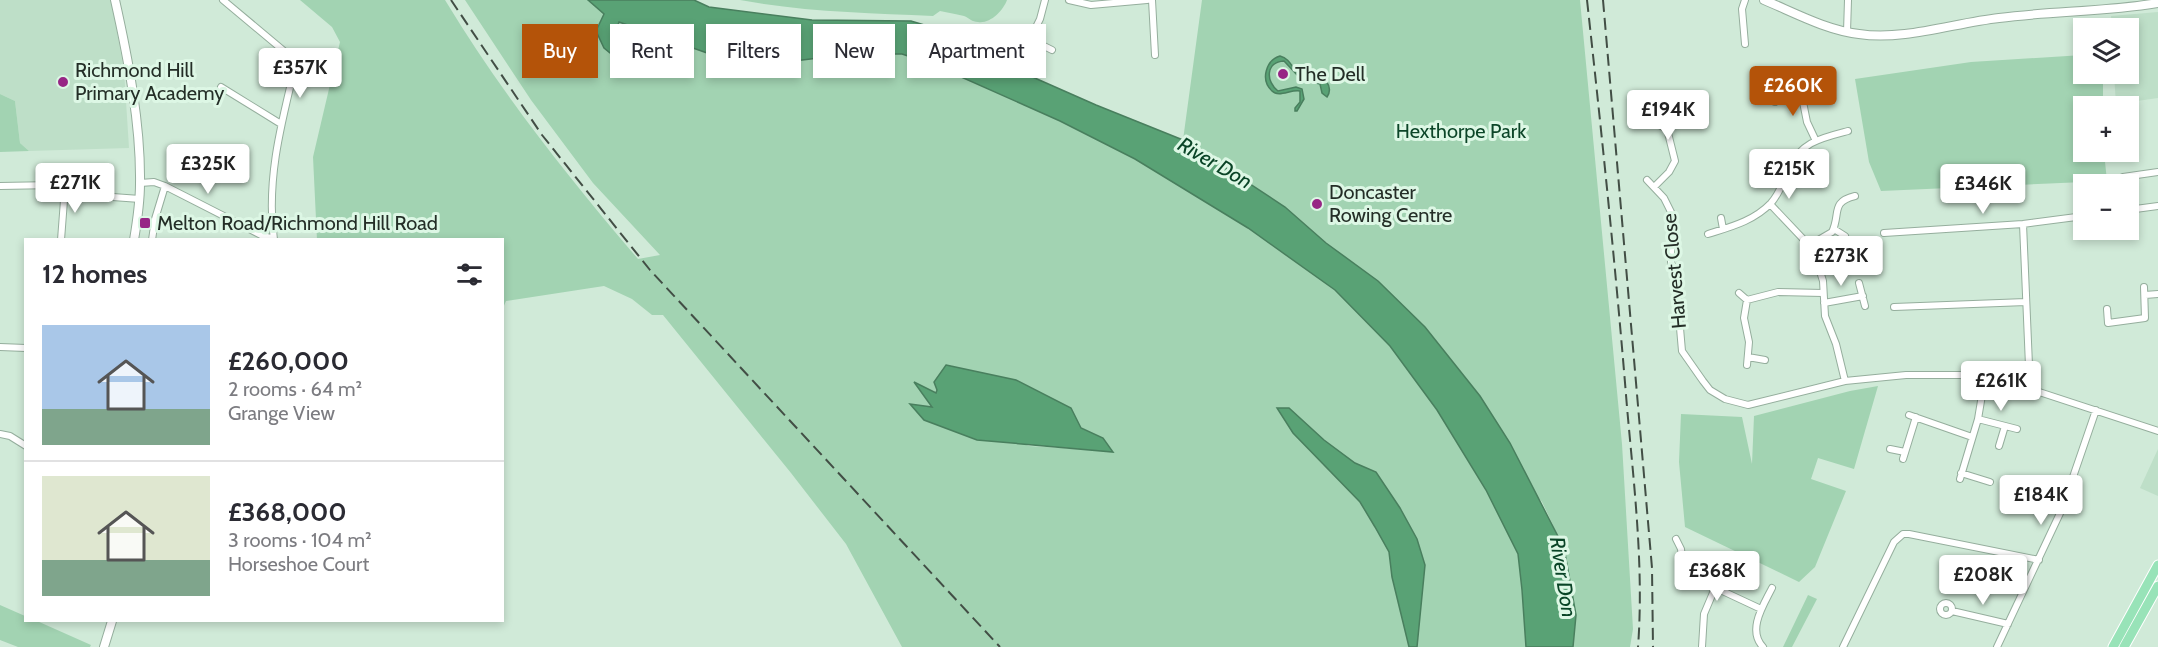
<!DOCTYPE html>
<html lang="en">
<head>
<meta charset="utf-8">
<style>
	body { margin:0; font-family:Cabin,sans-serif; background:#f7f7f7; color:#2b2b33; height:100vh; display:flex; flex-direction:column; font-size:22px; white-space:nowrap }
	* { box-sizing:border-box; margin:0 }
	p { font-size:20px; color:#7c7c81 }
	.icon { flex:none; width:33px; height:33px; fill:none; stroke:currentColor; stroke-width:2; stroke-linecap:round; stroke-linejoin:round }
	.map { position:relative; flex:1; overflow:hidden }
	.details { position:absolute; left:24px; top:238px; width:480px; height:384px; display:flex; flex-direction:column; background:#fff; border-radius:0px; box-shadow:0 3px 9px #0003 }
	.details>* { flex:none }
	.banner { position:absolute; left:522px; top:24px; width:570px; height:54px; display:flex; gap:12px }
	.tools { position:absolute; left:2073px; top:18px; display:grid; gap:12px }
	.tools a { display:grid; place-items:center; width:66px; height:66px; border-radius:0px; background:#fff; box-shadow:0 3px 9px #0003; font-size:30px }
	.price { position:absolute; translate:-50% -51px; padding:0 14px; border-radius:6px; background:#fff; color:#222; font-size:20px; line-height:39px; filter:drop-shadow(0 2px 3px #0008) }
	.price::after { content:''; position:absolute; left:50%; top:36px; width:18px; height:14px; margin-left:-9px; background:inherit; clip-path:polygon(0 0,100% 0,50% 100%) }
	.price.active { background:#b45309; color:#fff }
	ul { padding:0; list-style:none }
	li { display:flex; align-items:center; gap:18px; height:150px; padding:0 18px }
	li+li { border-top:2px solid #e1e1e2 }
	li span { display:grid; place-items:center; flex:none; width:168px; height:120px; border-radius:0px; color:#555 }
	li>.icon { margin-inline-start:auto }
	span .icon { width:72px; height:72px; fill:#fffc; stroke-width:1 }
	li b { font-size:26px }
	h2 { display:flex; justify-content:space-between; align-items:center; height:72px; padding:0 18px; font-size:26px }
	.tag { padding:0 21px; border-radius:0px; background:#fff; box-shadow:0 3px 9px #0003; font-size:21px; line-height:54px }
	.tag.active { background:#b45309; color:#fff }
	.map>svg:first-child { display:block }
	.built { fill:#bedfc8 }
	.green { fill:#a2d3b2; fill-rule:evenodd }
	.water { fill:#59a275; stroke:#497f5e; stroke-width:1.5 }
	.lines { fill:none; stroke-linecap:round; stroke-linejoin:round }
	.minor-casing { stroke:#95ae9d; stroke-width:8 }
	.tertiary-casing { stroke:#95ae9d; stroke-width:10 }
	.primary-casing { stroke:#fff; stroke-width:11 }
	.minor { stroke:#fff; stroke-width:6 }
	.tertiary { stroke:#fff; stroke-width:8 }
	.primary { stroke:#98e3b8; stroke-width:9 }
	.rail { stroke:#424e45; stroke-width:2; stroke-dasharray:12 6; stroke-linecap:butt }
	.poi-dot { fill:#972685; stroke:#ddf7e5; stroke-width:2 }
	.labels { text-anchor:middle; stroke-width:6; stroke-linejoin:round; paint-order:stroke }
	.poi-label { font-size:20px; fill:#242e27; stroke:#ddf7e5; text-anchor:start }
	.park-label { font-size:20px; fill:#0c4628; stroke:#ddf7e5 }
	.street-label { font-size:20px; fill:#242e27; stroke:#ddf7e5 }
	.water-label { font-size:21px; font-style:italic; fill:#094426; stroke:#ddf7e5 }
</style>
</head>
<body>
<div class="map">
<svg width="2158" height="647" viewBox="0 0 2158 647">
	<rect width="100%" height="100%" fill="#d0ead8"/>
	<!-- built -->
	<path class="built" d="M0,0H111L124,70L129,148L29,151L20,143L15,101L0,94Z
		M2158,12V98L2116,104L2114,74H2128V28H2112L2111,16Z
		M2158,449V496L2140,488Z"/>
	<!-- green -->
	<path class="green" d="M300,0H445C502,94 567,176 638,259L660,255L593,183L531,100L465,0H588L605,14L613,39L618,21L727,60L769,64L852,54H902L932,64L1060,121L1135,159L1248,228L1335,290L1390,346L1437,410L1486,490L1518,554L1522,590L1526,647H902L846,544L791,473L663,315H652L632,299L604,286L506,301L503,308L502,240H317L313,157L340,42L332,27ZM946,365L1016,380L1071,408L1081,428L1103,438L1113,451L1029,446L910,404L933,408L916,383L936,394Z
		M740,0H1007C1003,11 990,24 978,22C972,22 969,18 964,16C957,14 948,13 940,11L933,16C869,13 804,12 740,0Z
		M1202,0H1580L1622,444L1633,629L1630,647H1573L1576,615L1564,548L1542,502L1326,243L1285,207L1183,140Z
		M2083,55L2084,74H2103V106H2084V152H2104L2107,181L1881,191L1869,162L1855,79L1971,62Z
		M0,94L15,101L20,143L29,151L0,152Z
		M1878,386L1854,469L1818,458L1811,479L1846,491L1815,567L1799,582L1685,527L1679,462L1681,414L1742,417L1752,464L1754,416L1850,391Z
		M1808,595L1817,599L1792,647H1783Z
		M0,605L25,616L26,621H37L91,645L90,647H18L0,640Z"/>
	<!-- water -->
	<path class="water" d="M588,0H694L709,7L812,20L911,21L951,33L1028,75L1096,105L1183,140L1285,207L1326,243L1378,281L1425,327L1480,396L1510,443L1564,548L1576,615L1573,647H1526L1522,590L1518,554L1486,490L1437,410L1390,346L1335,290L1248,228L1135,159L1060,121L932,64L902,54H852L769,64L727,60L619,22L613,39L649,65V74H636L604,48L596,31L604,14Z
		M1280,56C1292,59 1292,71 1302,76C1308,80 1318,78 1326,81C1330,86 1331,91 1327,97L1322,93L1320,84L1301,79L1284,61C1265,62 1266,82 1278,91L1296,87L1302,89L1304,99L1297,111H1295V108L1300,102V91C1291,89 1279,98 1272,91C1260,80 1266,60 1280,56Z
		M946,365L1016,380L1071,408L1081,428L1103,438L1113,452L977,440L924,420L910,404L932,407L914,382L936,393L937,390L934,382Z
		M1277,408H1289L1324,440L1355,463L1376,472L1400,508L1417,539L1425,565L1417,647H1409L1392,577L1389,552L1375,527L1360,502L1293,433Z"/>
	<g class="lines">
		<!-- minor casing -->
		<g class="minor-casing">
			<path id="minor" d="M223,0L290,56L295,67C281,124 266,181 274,240
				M1069,0L1091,5L1147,0
				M1152,0L1155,55
				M1847,32L1848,0
				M1020,34L1052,50
				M1030,39L1040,19L1045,0
				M1745,44L1742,9L1745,0
				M1772,82L1778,90L1775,102
				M221,87L281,124
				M1799,89L1808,73
				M1778,90L1796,87L1801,92L1807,122L1815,139
				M1657,124L1667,129L1677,122
				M2123,177L2158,172
				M1647,180L1664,198L1671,212V262L1676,282L1682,351L1703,381L1710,390L1725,399L1748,405L1845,381L1906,375H1960L1985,377L2030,389L2158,431
				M140,183L154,182L165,186L263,236L274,239
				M0,186L54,185L99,196L140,199
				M1654,187L1669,172L1675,161L1667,129
				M1770,204L1806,242L1818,265L1823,281L1825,316L1836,344L1845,381
				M2128,210L2158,206
				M1721,218L1723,229
				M2023,224L2030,389
				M1834,229L1845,236
				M1884,233L2023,224L2084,216
				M1708,234C1730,227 1754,221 1771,203C1780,193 1783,182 1788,170C1800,142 1821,138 1848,131
				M61,240L65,187
				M152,240L155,219L165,186
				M1808,246L1832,232C1841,214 1830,202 1855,196
				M1859,283L1865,306
				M1739,293L1747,300
				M2145,295L2158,294
				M1824,303L1863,296
				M1894,307L2026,302
				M2107,309L2108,323L2145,318L2144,287
				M0,347L26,348
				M1748,357L1765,360
				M1747,365L1749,342L1744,318L1747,300L1778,292L1823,293
				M1909,415L1972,437
				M1978,419L2017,429
				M0,434L10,436L26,446
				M1999,446L2005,426
				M1890,449L1905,452
				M1903,459L1916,417
				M1961,473L1990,482
				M1960,479L1978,419L1985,377
				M1676,539L1681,549L1685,585
				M1684,573L1761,609
				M1940 609a6 6 0 1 1 12 0a6 6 0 1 1-12 0Z
				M1952,611L2008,624
				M1702,647L1704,614L1715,588
				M1763,647C1747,630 1763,606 1772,588
				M1843,647L1894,542L1903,534H1909L2039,560
				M1997,647L2062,509L2096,410"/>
		</g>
		<!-- tertiary casing -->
		<g class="tertiary-casing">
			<path id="tertiary" d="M115,0C128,58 141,125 140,184C140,203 137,222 134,240
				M1764,0C1795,13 1826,30 1859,34C1903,41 1954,23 1999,18C2052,11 2105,12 2158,3
				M104,647L112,621"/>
		</g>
		<!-- primary casing -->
		<g class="primary-casing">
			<path id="primary" d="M2113,647L2158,565
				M2124,647L2158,586"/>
		</g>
		<!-- minor -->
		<use href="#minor" class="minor"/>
		<!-- tertiary -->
		<use href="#tertiary" class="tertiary"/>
		<!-- primary -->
		<use href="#primary" class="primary"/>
		<!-- rail -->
		<path class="rail" d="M451,0L542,135L650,270L1000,647
			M1587,0C1602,136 1616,271 1627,407C1634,486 1644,567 1638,647
			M1603,0L1652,568L1653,647"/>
	</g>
	<!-- markers -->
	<g class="poi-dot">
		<circle cx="1283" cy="74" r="6"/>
		<circle cx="63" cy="82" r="6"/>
		<circle cx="1317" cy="204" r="6"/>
		<rect x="139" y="217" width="12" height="12" rx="3"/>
	</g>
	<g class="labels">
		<!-- poi labels -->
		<g class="poi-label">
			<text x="75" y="77">Richmond Hill<tspan x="75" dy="23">Primary Academy</tspan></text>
			<text x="1295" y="81">The Dell</text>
			<text x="1329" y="199">Doncaster<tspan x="1329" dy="23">Rowing Centre</tspan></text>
			<text x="157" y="230">Melton Road/Richmond Hill Road</text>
		</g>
		<!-- park labels -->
		<g class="park-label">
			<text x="1461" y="138">Hexthorpe Park</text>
		</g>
		<!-- street labels -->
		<g class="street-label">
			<text transform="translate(1674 271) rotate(-95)" y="7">Harvest Close</text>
		</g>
		<!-- water labels -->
		<g class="water-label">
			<text transform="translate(1215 163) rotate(30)" y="7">River Don</text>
			<text transform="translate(1563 577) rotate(81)" y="7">River Don</text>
		</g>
	</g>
</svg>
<div class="tools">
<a><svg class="icon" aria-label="layers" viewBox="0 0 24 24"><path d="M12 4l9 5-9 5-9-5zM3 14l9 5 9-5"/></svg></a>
<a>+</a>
<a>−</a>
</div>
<b class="price" style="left:300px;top:99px">£357K</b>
<b class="price active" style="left:1793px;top:117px">£260K</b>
<b class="price" style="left:1668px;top:141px">£194K</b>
<b class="price" style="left:208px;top:195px">£325K</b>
<b class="price" style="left:1789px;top:200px">£215K</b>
<b class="price" style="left:75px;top:214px">£271K</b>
<b class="price" style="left:1983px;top:215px">£346K</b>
<b class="price" style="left:1841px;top:287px">£273K</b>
<b class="price" style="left:2001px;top:412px">£261K</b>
<b class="price" style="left:2041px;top:526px">£184K</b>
<b class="price" style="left:1717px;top:602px">£368K</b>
<b class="price" style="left:1983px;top:606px">£208K</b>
<div class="banner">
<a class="tag active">Buy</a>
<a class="tag">Rent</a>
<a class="tag">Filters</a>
<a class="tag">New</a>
<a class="tag">Apartment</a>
</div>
<section class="details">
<h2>12 homes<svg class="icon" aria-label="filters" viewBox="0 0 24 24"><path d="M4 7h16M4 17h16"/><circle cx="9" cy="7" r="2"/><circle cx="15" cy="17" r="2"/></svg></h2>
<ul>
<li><span style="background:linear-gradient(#a9c7e8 70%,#7fa58c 0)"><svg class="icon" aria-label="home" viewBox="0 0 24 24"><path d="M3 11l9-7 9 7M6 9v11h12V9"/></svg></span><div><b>£260,000</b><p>2 rooms · 64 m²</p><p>Grange View</p></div></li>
<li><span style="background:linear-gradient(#dfe7d0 70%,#7fa58c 0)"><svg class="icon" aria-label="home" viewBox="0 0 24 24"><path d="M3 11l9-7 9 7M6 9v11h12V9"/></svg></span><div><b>£368,000</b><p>3 rooms · 104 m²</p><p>Horseshoe Court</p></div></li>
</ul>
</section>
</div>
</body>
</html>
